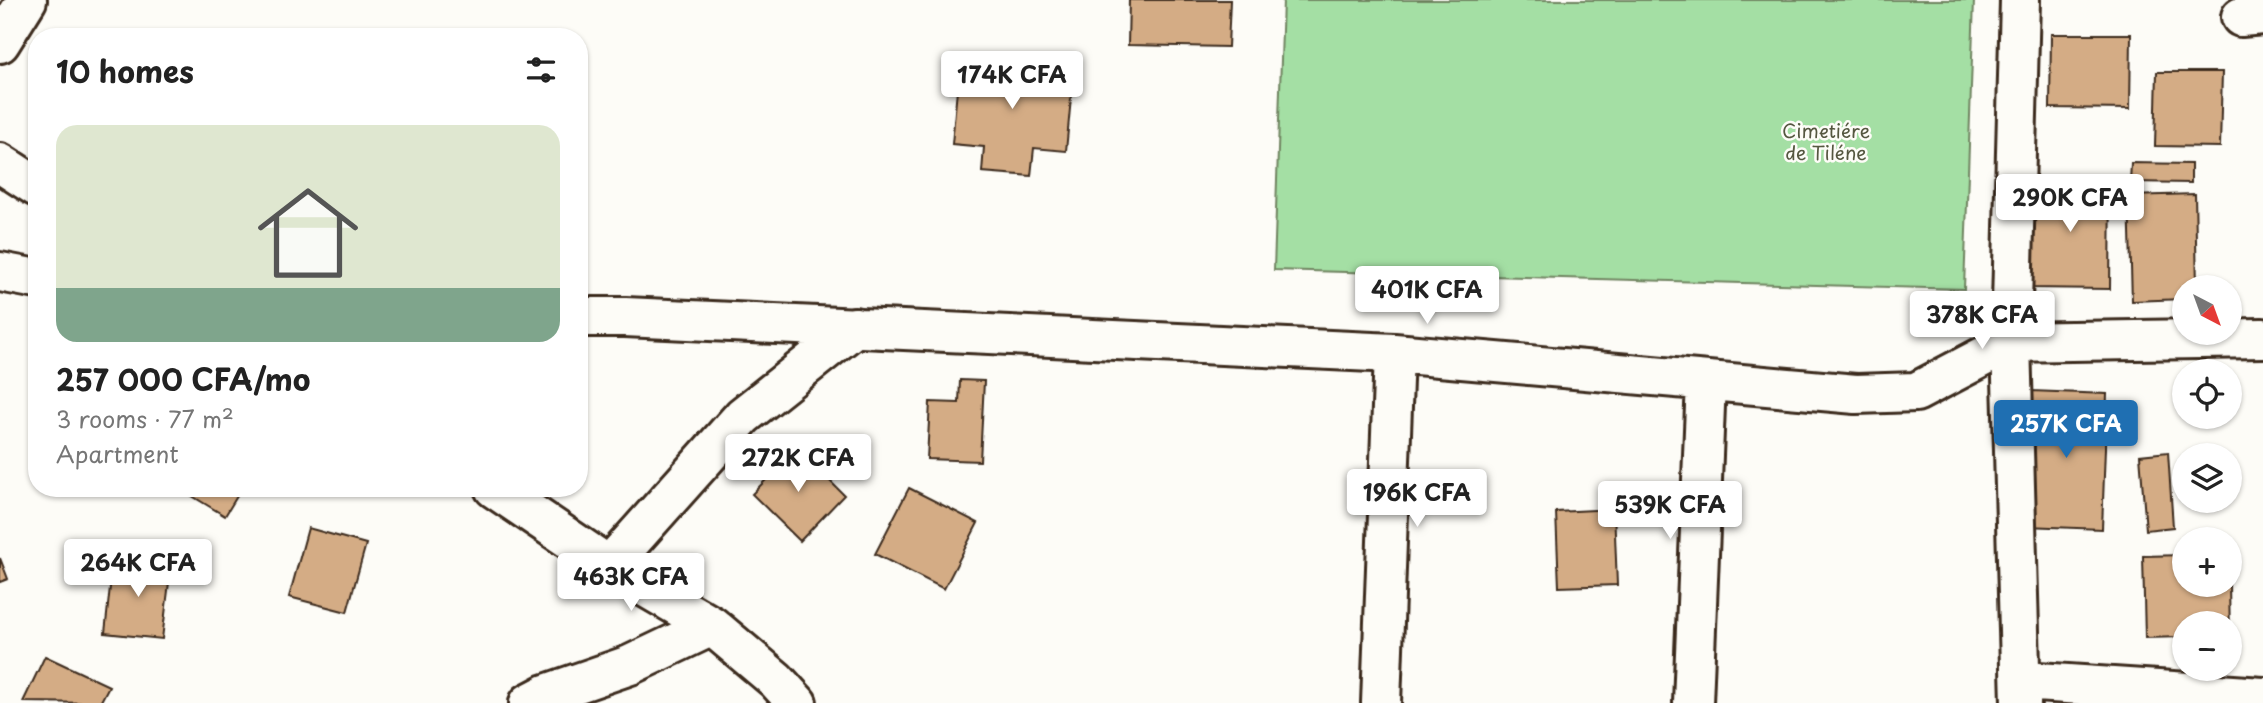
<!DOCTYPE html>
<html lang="en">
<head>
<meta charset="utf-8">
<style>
	body { margin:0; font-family:"Playpen Sans",sans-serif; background:#f6f6f6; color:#222; height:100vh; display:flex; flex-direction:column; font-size:26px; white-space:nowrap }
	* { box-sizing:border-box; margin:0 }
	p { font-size:23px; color:#767676 }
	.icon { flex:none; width:38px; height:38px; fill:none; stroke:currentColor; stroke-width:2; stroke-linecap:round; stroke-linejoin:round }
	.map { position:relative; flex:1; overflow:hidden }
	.panel { position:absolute; left:28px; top:28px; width:560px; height:469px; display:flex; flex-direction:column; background:#fff; border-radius:28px; box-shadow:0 2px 5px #0004 }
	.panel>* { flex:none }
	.needle { width:46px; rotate:139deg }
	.fabs { position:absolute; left:2172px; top:275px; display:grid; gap:14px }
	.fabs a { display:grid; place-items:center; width:70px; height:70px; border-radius:50%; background:#fff; box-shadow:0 2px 5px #0004; font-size:35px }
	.price { position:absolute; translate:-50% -60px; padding:0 16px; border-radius:7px; background:#fff; color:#222; font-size:23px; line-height:46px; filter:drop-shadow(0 2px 4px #0008) }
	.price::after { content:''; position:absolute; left:50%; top:42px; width:21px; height:16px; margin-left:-10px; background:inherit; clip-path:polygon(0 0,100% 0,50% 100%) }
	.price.active { background:#1f6fb2; color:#fff }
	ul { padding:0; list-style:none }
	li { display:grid; align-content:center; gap:14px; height:371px; padding:0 28px }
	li+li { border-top:2px solid #e0e0e0 }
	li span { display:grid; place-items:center; height:217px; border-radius:21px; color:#555 }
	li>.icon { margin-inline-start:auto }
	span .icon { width:126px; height:126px; fill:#fffc; stroke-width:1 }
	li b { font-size:30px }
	h2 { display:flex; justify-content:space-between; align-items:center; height:84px; padding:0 28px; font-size:30px }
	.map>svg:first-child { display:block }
	.green { fill:#a4dfa4; stroke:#708461; stroke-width:2 }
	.building { fill:#d4ac85; stroke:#3b2a1e; stroke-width:2 }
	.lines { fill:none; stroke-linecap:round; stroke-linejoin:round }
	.minor-casing { stroke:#3b2a1e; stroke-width:44 }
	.major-casing { stroke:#3b2a1e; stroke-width:44 }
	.minor { stroke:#fdfcf7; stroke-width:38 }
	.major { stroke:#fdfcf7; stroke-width:38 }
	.labels { text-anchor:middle; stroke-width:5; stroke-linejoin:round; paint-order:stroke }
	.park-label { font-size:19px; fill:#555740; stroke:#fdfcf7 }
</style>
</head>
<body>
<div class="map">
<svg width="2263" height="703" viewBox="0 0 2263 703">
	<rect width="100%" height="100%" fill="#fdfcf7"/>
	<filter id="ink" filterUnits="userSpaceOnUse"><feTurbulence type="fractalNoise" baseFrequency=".0143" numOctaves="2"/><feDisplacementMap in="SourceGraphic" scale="14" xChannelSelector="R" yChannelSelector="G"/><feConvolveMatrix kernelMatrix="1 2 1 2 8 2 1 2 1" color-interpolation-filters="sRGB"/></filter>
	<g filter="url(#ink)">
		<!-- green -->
		<path class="green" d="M1283,0H1974L1964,289L1274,270Z"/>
		<!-- building -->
		<path class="building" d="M1129,0H1230L1228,47L1128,45Z
			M2051,34H2131L2130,109L2050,108Z
			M960,57L1074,66L1066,151L1034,148L1031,176L982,172L984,147L952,144Z
			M2157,72H2222L2220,147L2155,146Z
			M2131,163L2191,164V183L2130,182Z
			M2030,178L2111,179L2110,289L2028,288Z
			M2195,194L2197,287H2184V299L2132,301L2129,196Z
			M960,380L984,381L980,461L927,459L930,402L959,403Z
			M2031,391L2107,394L2102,529L2026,526Z
			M797,448L844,495L800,541L752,494Z
			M2168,452L2173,527L2146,530L2140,455Z
			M179,488H242L225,516Z
			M909,488L978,523L944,589L875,554Z
			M1614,509L1617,585L1559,587L1556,512Z
			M308,528L366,544L347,612L289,597Z
			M2184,555V584H2229L2230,635V623H2184V637L2145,638L2143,556Z
			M0,558L8,579L0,582Z
			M113,559L171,566L162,639L105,633Z
			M45,656L109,686L100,703L23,702Z"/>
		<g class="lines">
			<!-- minor casing -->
			<g class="minor-casing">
				<path id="minor" d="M2020,0L2011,342L2021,703
					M2241,17L2263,15
					M0,163L37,187
					M0,272L37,279
					M579,317H625L1394,353L1856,394L1916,392L2011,342L2263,338
					M494,488L609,566L712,626L776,680L797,703
					M609,566L743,416L855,327
					M2022,681L2263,697
					M529,703L546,694L630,665L712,626
					M1381,703L1394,353
					M1693,703L1706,381"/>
			</g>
			<!-- major casing -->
			<g class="major-casing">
				<path id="major" d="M0,43L27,0"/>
			</g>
			<!-- minor -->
			<use href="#minor" class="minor"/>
			<!-- major -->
			<use href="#major" class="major"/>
		</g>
	</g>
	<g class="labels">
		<!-- park labels -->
		<g class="park-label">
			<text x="1826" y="138">Cimetiére<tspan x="1826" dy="22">de Tiléne</tspan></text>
		</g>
	</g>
</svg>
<div class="fabs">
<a><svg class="needle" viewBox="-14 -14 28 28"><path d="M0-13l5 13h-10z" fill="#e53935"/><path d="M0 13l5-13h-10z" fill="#767676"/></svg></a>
<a><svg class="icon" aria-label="locate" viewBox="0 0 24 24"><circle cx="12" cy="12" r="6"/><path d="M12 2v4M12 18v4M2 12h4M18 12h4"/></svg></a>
<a><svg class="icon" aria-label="layers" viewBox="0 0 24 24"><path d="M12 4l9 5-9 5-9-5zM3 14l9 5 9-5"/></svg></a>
<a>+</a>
<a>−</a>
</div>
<b class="price" style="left:1012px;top:111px">174K CFA</b>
<b class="price" style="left:2070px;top:234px">290K CFA</b>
<b class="price" style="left:1427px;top:326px">401K CFA</b>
<b class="price" style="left:1982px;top:351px">378K CFA</b>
<b class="price active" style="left:2066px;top:460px">257K CFA</b>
<b class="price" style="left:798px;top:494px">272K CFA</b>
<b class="price" style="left:1417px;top:529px">196K CFA</b>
<b class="price" style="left:1670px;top:541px">539K CFA</b>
<b class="price" style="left:138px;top:599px">264K CFA</b>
<b class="price" style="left:631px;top:613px">463K CFA</b>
<section class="panel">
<h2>10 homes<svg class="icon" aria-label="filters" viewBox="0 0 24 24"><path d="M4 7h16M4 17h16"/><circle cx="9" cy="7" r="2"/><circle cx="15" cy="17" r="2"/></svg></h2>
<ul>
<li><span style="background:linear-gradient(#dfe7d0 75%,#7fa58c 0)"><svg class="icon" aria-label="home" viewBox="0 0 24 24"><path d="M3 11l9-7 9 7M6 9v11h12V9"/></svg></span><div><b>257 000 CFA/mo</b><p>3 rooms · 77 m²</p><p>Apartment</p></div></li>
</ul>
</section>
</div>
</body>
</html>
